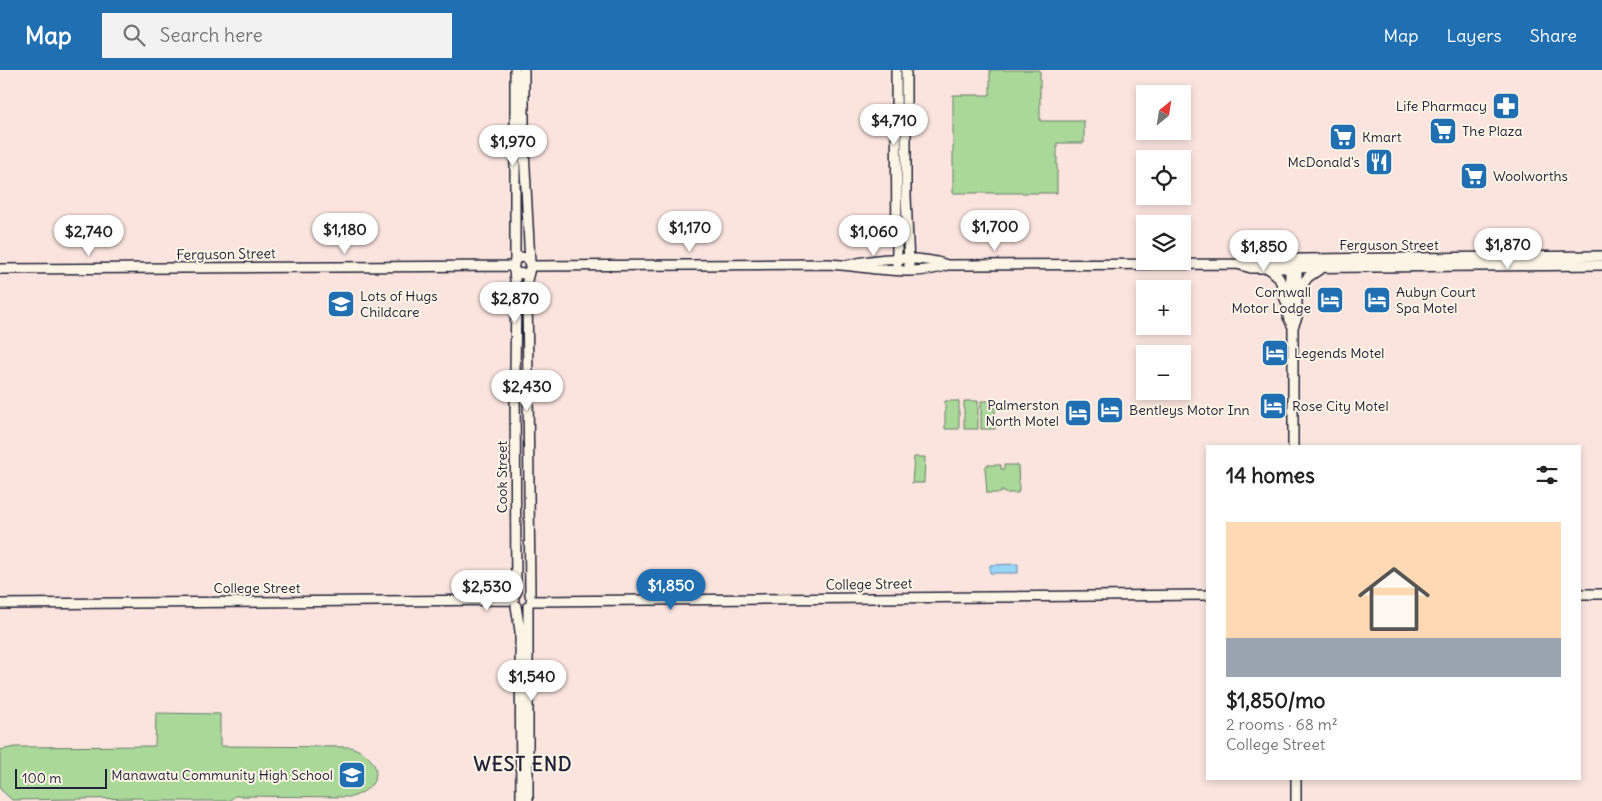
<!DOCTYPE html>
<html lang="en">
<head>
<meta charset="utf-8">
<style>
	body { margin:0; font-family:Delius,sans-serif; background:#f2f2f2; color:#222; height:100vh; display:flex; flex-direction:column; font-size:19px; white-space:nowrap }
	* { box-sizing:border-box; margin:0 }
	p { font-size:16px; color:#767676 }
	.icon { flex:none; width:28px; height:28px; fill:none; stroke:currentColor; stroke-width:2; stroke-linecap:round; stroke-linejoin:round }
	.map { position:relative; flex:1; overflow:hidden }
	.sheet { position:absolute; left:1206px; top:375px; width:375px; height:335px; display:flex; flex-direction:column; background:#fff; border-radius:0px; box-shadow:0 2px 8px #0003 }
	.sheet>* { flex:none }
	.needle { width:32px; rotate:30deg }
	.tools { position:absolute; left:1136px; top:15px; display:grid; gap:10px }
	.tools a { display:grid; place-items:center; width:55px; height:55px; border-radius:0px; background:#fff; box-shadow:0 2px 8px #0003; font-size:25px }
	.scale { position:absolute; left:15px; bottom:12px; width:92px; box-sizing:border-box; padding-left:5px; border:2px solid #22223b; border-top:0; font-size:14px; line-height:18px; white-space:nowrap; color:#22223b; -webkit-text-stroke:4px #fcf5e5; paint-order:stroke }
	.price { position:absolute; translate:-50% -42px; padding:0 11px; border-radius:18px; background:#fff; color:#222; font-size:16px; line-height:32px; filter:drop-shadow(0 1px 2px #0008) }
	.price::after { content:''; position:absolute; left:50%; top:30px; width:15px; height:11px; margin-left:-8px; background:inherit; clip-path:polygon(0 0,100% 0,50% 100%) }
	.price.active { background:#1f6fb2; color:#fff }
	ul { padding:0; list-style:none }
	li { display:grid; align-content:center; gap:10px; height:265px; padding:0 20px }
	li span { display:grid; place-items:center; height:155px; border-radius:0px; color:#555 }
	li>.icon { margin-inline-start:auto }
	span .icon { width:90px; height:90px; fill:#fffc; stroke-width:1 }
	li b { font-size:21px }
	h2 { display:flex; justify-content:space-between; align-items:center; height:60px; padding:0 20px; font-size:21px }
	header { display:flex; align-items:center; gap:30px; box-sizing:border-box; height:70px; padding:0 25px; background:#1f6fb2; color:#fff }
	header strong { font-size:24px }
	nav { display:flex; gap:28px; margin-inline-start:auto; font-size:18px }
	.search { width:350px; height:45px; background:#f2f2f2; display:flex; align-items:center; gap:12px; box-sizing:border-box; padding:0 18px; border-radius:0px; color:#767676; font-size:19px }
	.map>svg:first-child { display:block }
	.green { fill:#a9d898; stroke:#667d6a }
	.water { fill:#98d5f9; stroke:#698dad }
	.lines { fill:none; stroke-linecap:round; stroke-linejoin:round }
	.secondary-casing { stroke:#22223b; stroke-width:12 }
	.secondary { stroke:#fcf5e5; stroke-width:9 }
	.labels { text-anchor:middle; stroke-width:4; stroke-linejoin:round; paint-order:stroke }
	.poi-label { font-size:14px; fill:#22223b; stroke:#fcf5e5; text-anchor:start }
	.street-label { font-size:14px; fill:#22223b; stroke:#fcf5e5 }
	.district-label { font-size:19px; font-weight:bold; letter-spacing:1px; fill:#22223b; stroke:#fcf5e5 }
</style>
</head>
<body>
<header>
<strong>Map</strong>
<div class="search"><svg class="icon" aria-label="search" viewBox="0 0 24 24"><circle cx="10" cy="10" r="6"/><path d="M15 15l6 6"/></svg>Search here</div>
<nav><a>Map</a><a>Layers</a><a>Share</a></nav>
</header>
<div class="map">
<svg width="1602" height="731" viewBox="0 0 1602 731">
	<rect width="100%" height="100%" fill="#fbe4de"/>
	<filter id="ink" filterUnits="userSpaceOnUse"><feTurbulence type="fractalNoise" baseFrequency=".02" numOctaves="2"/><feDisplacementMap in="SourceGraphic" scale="10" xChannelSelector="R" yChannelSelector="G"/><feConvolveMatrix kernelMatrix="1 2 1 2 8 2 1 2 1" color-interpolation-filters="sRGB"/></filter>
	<g filter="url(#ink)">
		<!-- green -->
		<path class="green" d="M990,0H1040V51H1084V73H1057V123H953V25H990Z
			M945,331H959V359H945Z
			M964,331H978V359H964Z
			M981,331H995V359H981Z
			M914,387H925L924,413H912Z
			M987,395H1001V399H1004V395H1018L1019,420L1018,423H1004L1003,421H1001V423H987L985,398Z
			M156,643L220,644V676L351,677C382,688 386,715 352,727L235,726L229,731H146L142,728L12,730L0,719V680L15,677L155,676Z"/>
		<!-- water -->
		<path class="water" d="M1018,494V503H990V495Z"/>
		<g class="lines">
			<!-- secondary casing -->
			<g class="secondary-casing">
				<path id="secondary" d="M515,0V190L513,199L518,204L527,203
					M524,0V80L530,192
					M896,0L897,195
					M906,0V126L909,195
					M515,190L520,187L526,188C534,196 528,202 527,211L530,525
					M1288,193L1290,204L1288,247L1293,257V376
					M1237,194L1250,190L1304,189L1602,186
					M848,195C876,188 919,185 947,195L1237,194L1251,198L1602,195
					M530,196L829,194C864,196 915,208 947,195
					M1268,198C1287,211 1279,217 1287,234
					M0,199L513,196
					M514,201L516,219L515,305L516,523
					M1297,222L1308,207L1323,197
					M1293,257L1297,247V193
					M1580,524H1602
					M531,531L1208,525
					M0,534L514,530
					M516,536L520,561L521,731
					M528,536V731
					M1296,709V731"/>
			</g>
			<!-- secondary -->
			<use href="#secondary" class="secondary"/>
		</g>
	</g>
	<!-- icons -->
	<defs>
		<g id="pharmacy-square" transform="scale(1.4375)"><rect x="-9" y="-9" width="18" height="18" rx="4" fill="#1f6fb2" stroke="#fcf5e5"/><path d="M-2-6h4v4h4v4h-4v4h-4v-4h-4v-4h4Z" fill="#fff"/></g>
		<g id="supermarket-square" transform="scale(1.4375)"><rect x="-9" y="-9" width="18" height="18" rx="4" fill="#1f6fb2" stroke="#fcf5e5"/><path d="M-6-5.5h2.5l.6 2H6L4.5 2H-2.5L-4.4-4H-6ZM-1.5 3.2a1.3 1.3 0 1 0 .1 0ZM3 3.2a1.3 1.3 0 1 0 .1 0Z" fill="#fff"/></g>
		<g id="restaurant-square" transform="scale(1.4375)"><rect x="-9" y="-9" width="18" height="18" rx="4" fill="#1f6fb2" stroke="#fcf5e5"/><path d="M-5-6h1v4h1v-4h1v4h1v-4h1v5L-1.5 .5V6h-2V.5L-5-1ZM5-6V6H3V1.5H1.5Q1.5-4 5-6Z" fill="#fff"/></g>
		<g id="hotel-square" transform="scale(1.4375)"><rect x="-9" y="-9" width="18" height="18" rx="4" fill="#1f6fb2" stroke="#fcf5e5"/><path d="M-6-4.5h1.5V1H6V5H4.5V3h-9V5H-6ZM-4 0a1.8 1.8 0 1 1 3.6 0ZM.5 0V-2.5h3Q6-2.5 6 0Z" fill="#fff"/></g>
		<g id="school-square" transform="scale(1.4375)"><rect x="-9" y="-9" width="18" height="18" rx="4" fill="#1f6fb2" stroke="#fcf5e5"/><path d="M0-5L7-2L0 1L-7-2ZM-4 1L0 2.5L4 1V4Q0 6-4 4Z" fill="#fff"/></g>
	</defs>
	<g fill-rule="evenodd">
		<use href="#pharmacy-square" x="1506" y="36"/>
		<use href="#supermarket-square" x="1443" y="61"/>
		<use href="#supermarket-square" x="1343" y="67"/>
		<use href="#restaurant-square" x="1379" y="92"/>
		<use href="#supermarket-square" x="1474" y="106"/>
		<use href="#hotel-square" x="1330" y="230"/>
		<use href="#hotel-square" x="1377" y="230"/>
		<use href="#school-square" x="341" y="234"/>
		<use href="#hotel-square" x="1275" y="283"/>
		<use href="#hotel-square" x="1273" y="336"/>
		<use href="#hotel-square" x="1110" y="340"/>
		<use href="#hotel-square" x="1078" y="343"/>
		<use href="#school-square" x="352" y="705"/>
	</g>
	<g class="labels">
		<!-- poi labels -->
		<g class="poi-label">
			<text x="1487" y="41" text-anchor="end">Life Pharmacy</text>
			<text x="1462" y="66">The Plaza</text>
			<text x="1362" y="72">Kmart</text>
			<text x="1360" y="97" text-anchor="end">McDonald's</text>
			<text x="1493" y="111">Woolworths</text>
			<text x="1311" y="227" text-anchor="end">Cornwall<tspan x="1311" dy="16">Motor Lodge</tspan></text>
			<text x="1396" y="227">Aubyn Court<tspan x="1396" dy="16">Spa Motel</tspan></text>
			<text x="360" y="231">Lots of Hugs<tspan x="360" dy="16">Childcare</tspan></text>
			<text x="1294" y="288">Legends Motel</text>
			<text x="1059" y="340" text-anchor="end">Palmerston<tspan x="1059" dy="16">North Motel</tspan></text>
			<text x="1292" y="341">Rose City Motel</text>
			<text x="1129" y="345">Bentleys Motor Inn</text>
			<text x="333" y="710" text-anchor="end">Manawatu Community High School</text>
		</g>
		<!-- street labels -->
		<g class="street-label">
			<text x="1389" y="180">Ferguson Street</text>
			<text transform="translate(226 184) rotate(-1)" y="5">Ferguson Street</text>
			<text transform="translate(502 407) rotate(-90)" y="5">Cook Street</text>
			<text transform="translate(869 514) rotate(-1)" y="5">College Street</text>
			<text x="257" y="523">College Street</text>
		</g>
		<!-- district labels -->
		<g class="district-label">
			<text x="523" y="701">WEST END</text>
		</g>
	</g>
</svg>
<div class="tools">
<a><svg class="needle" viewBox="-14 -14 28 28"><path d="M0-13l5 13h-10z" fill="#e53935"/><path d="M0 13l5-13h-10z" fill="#767676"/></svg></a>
<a><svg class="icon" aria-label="locate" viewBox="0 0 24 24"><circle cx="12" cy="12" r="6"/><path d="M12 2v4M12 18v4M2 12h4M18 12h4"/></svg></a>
<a><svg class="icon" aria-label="layers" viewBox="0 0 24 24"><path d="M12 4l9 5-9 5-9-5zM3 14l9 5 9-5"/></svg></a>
<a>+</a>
<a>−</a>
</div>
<div class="scale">100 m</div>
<b class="price" style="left:894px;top:76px">$4,710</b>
<b class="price" style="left:513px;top:97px">$1,970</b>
<b class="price" style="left:995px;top:182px">$1,700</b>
<b class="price" style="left:690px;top:183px">$1,170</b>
<b class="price" style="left:345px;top:185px">$1,180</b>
<b class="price" style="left:89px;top:187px">$2,740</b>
<b class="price" style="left:874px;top:187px">$1,060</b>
<b class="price" style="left:1508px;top:200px">$1,870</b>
<b class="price" style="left:1264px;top:202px">$1,850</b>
<b class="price" style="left:515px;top:254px">$2,870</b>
<b class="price" style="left:527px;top:342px">$2,430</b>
<b class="price active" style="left:671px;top:541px">$1,850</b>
<b class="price" style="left:487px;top:542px">$2,530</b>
<b class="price" style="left:532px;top:632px">$1,540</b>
<section class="sheet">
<h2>14 homes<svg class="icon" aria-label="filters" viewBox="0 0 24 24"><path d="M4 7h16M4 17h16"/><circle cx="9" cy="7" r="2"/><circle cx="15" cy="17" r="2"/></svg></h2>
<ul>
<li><span style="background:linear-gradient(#ffd9b3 75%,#9aa5b1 0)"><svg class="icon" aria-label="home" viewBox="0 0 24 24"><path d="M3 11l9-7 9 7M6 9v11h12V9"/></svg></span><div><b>$1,850/mo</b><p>2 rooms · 68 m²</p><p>College Street</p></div></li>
</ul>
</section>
</div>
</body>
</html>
